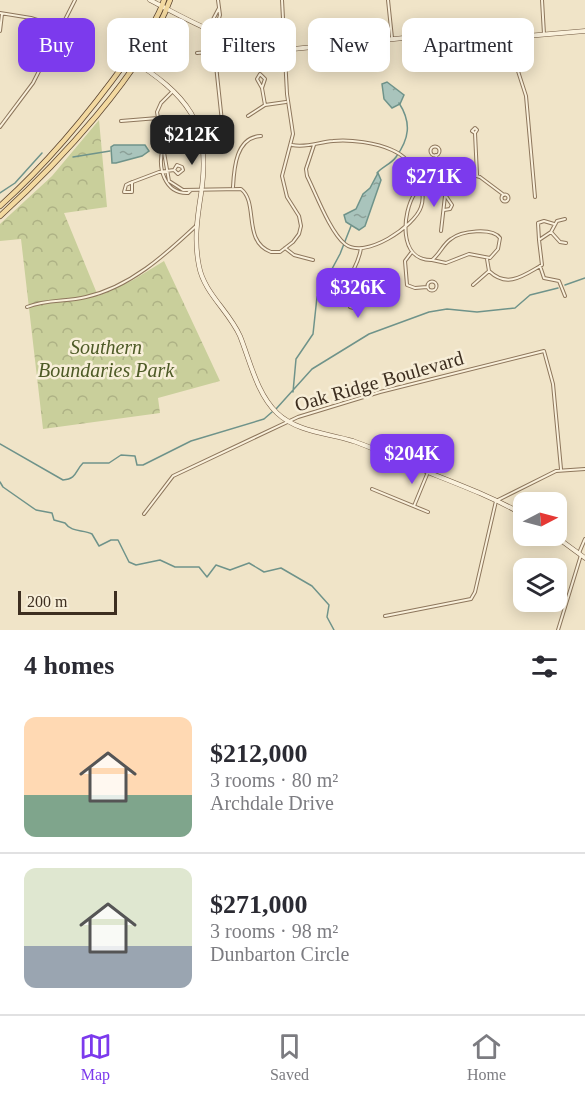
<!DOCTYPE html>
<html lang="en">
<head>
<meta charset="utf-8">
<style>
	body { margin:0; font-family:"Times New Roman",serif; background:#f2f2f3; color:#2b2b33; height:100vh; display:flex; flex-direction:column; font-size:22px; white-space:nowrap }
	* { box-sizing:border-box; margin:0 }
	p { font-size:20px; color:#7c7c81 }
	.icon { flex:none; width:33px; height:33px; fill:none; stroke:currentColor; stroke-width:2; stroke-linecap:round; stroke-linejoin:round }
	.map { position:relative; height:630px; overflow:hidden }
	.sheet { display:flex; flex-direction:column; background:#fff; flex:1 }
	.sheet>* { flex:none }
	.hud { position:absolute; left:18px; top:18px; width:549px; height:54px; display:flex; gap:12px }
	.needle { width:39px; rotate:84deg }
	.fabs { position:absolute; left:513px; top:492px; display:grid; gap:12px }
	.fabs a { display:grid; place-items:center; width:54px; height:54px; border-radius:12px; background:#fff; box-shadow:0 3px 15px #0003; font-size:30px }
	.scale { position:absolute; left:18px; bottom:15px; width:99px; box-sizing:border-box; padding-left:6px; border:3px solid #3d2e20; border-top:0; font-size:16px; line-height:21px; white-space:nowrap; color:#3d2e20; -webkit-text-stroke:4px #f7eed8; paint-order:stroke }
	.price { position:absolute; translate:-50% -51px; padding:0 14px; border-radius:12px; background:#7c3aed; color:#fff; font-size:20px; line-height:39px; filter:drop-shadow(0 2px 3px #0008) }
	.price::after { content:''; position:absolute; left:50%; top:36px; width:18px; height:14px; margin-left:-9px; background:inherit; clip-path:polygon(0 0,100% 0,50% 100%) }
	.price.on { background:#222; color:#fff }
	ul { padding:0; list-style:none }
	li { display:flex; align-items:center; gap:18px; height:150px; padding:0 24px }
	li+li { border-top:2px solid #e1e1e2 }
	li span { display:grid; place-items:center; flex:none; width:168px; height:120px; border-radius:12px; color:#555 }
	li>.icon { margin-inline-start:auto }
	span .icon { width:72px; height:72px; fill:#fffc; stroke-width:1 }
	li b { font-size:26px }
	h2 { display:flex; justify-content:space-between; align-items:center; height:72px; padding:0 24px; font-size:26px }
	.tag { padding:0 21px; border-radius:12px; background:#fff; box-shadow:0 3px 15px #0003; font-size:21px; line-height:54px }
	.tag.on { background:#7c3aed; color:#fff }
	.dock { display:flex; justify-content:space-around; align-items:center; height:84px; border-top:2px solid #e1e1e2; background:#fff; font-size:16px; color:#7c7c81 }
	.dock a { display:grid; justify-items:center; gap:3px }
	.dock .on { color:#7c3aed }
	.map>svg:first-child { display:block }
	.forest { fill:url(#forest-crowns) }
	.water { fill:url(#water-ripples); stroke:#6f938a; stroke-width:1.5 }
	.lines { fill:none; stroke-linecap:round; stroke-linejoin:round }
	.stream { stroke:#6f938a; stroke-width:1.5 }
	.street-casing { stroke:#8d765c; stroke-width:4 }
	.secondary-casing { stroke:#6f573f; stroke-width:5 }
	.primary-casing { stroke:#5b4430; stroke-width:6 }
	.street { stroke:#faf1dc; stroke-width:2 }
	.secondary { stroke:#faf1dc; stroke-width:4 }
	.primary { stroke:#f3d9a0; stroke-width:4.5 }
	.labels { text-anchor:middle; stroke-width:5; stroke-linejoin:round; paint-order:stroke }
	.park-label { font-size:20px; font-style:italic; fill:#4d5a26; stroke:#f7eed8 }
	.street-label { font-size:20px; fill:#3d2e20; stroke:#f7eed8 }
</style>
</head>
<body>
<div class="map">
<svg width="585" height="630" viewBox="0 0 585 630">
	<defs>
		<pattern id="forest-crowns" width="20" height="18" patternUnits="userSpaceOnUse" patternTransform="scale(1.5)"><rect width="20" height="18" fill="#c9cf9b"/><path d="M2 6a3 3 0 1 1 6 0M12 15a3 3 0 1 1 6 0" fill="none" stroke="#aeb285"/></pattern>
		<pattern id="water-ripples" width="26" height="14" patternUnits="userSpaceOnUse" patternTransform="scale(1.5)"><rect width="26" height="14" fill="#a9c4bc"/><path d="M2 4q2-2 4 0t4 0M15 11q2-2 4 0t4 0" fill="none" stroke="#8ba098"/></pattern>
	</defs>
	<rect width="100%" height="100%" fill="#f0e4c8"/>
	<!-- forest -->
	<path class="forest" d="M99,120L107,207L64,213L98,296L133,280L164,261L220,381L158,398L160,413L43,429L21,239L0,241V224L52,176Z"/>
	<!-- water -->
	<path class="water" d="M387,82L404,95L400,104L392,108L384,99L382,84Z
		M114,145H145L149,151L142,156L116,163H112L111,147Z
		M378,173L381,180L365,226L359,230L346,222L344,215L356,209L363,194L370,188Z"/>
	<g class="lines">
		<!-- stream -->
		<path class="stream" d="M73,157L110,151
			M377,173C382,167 391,164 396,157C409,139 412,123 399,103
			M0,193L15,183L42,153
			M565,285L585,278
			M293,392L296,359L313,334L317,297L340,254L351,226
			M276,409L312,369L369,334L429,312L447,309L477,312L515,308L530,295L558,288
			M0,444L63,480C77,479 75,471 83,463H109L121,455L135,456L137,465H143L191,441L264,419L272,412
			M0,482L3,487L36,510L52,513L54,520L65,523C72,533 83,529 92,534L99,546L111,540H118L129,562L136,565L160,560L175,567H199L207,577L216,565L230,570L249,563L264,572L281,568L312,586L329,605L327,617L334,630"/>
		<!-- street casing -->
		<g class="street-casing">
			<path id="street" d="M388,0L392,38
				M542,0L544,34
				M0,13L31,18L62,28
				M208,29L219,8
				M0,31L2,14
				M215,32L220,15L218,0
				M515,37L517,68L526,96L535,197
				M197,53L208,52L215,56L223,131L219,141L203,144
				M262,88L257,79L260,74L265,79L262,88L265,105
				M173,91L161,103L157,112L169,181L183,190L241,189C259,203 242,241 271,252H280L293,242L299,234L301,226L299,216L287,197L282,176L293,134L287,94L282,0
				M248,116L265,105L286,102
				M121,121L158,118
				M0,127L33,83L75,0
				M475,128L477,130L475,133L472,131Z
				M475,133L477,175
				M292,145C307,148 319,142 333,141C350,139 377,143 392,150C404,155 412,164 417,176C421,186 425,196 421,207C415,226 365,260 345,244C330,232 316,194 307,176L306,169L314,145
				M430.5 151a4.5 4.5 0 1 1 9 0a4.5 4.5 0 1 1-9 0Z
				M163,148C157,168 165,194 188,193L191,190
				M436,155L445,196L441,231
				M132,182V192H124L126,185L130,183L159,172L174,170L178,174L183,170L182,167L177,165L174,170
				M233,187C234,168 236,137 261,136
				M501.5 198a3.5 3.5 0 1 1 7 0a3.5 3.5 0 1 1-7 0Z
				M444,210L450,209L452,205L446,196
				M565,219L557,221L551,232L560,242L566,243
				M539,240L538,223L544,221L554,224
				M285,248L294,255L313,260
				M411,253L405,261L407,285L415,288L427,287
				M487,259L489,271C508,289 524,275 542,265L539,240L551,232
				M432,260L446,263L469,254L490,258L498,249L500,238C492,227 461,231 451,239C443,244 440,254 432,260C398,261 402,213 415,193L429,190L441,181L470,174L480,177L504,195
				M540,266L544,278L559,281L565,296
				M427.5 286a4.5 4.5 0 1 1 9 0a4.5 4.5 0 1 1-9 0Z
				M473,285L489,271
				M351,295L350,307L357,309L358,304C339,276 357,275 361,248
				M27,307C47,299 66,302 86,297C130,287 165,255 197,225
				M372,489L428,512
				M414,506L428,472
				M144,514L173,476L298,417L380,392L544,351L553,384L561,469
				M579,553L585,539
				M385,616L471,599L475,592L496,501L556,471L585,469
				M558,630L581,555"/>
		</g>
		<!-- secondary casing -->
		<g class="secondary-casing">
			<path id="secondary" d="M150,0C195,24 240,50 293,49L414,37H515L585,31
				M129,58C187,95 212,122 201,194C197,219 194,241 199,266C204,293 229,311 240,336C250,361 257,394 277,413C297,432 327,433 353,441C376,449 398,460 420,469C455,483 491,496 524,515
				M555,536L585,558"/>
		</g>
		<!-- primary casing -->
		<g class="primary-casing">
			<path id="primary" d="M0,206C49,162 90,112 128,59C141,41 157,22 164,0
				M0,216C57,164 144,72 170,0"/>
		</g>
		<!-- street -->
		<use href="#street" class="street"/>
		<!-- secondary -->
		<use href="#secondary" class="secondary"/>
		<!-- primary -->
		<use href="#primary" class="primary"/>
	</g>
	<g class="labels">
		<!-- park labels -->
		<g class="park-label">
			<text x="106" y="354">Southern<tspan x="106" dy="23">Boundaries Park</tspan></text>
		</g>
		<!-- street labels -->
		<g class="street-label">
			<text transform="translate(379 381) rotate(-16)" y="7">Oak Ridge Boulevard</text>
		</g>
	</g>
</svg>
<div class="fabs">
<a><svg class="needle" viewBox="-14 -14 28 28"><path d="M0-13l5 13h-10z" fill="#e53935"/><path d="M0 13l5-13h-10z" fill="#7c7c81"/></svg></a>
<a><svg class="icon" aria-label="layers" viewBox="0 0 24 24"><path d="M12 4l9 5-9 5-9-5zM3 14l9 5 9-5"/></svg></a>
</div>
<div class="scale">200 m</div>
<b class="price on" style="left:192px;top:166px">$212K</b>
<b class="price" style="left:434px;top:208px">$271K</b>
<b class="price" style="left:358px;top:319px">$326K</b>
<b class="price" style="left:412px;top:485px">$204K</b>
<div class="hud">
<a class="tag on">Buy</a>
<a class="tag">Rent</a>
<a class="tag">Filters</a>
<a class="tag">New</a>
<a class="tag">Apartment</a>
</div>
</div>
<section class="sheet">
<h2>4 homes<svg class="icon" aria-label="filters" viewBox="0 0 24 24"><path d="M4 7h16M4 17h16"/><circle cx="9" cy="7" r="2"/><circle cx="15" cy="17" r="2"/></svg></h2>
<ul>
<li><span style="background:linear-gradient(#ffd9b3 65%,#7fa58c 0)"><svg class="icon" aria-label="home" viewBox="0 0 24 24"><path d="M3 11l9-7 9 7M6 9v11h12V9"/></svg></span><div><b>$212,000</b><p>3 rooms · 80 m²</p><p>Archdale Drive</p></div></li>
<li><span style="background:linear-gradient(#dfe7d0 65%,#9aa5b1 0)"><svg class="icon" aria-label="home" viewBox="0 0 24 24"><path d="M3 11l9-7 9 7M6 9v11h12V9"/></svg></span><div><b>$271,000</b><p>3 rooms · 98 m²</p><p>Dunbarton Circle</p></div></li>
</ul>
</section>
<nav class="dock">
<a class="on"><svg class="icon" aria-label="map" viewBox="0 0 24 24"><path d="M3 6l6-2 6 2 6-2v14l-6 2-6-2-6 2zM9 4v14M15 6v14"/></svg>Map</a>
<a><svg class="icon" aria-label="saved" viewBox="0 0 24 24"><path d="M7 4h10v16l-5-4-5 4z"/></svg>Saved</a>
<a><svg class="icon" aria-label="home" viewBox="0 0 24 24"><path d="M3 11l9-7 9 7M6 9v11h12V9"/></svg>Home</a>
</nav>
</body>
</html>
